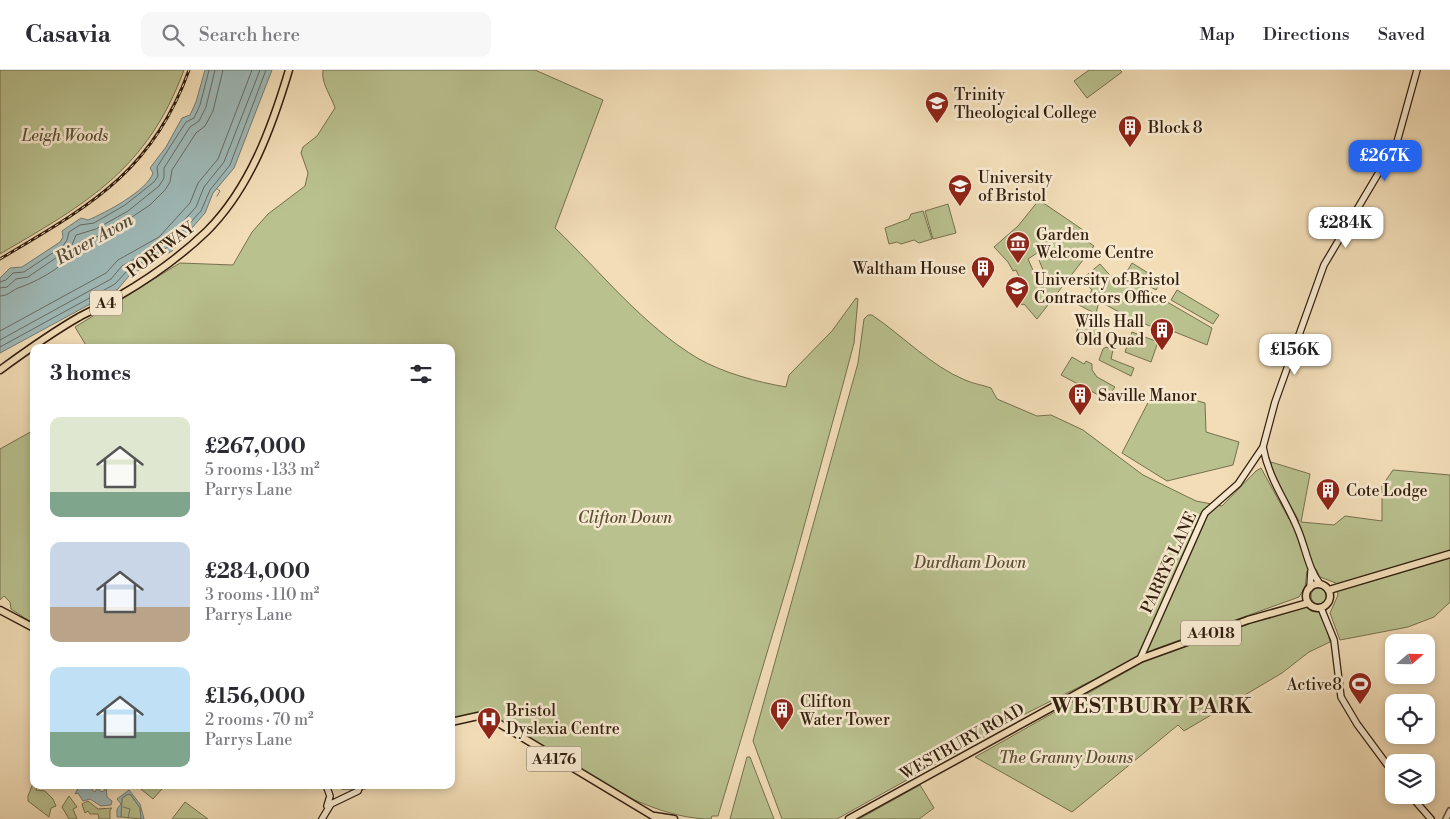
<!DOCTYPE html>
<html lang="en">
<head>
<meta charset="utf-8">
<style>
	body { margin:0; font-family:"Libre Bodoni",serif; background:#f7f7f7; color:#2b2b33; height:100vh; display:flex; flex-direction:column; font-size:19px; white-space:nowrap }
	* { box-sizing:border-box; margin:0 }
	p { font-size:16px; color:#7c7c81 }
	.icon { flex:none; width:28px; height:28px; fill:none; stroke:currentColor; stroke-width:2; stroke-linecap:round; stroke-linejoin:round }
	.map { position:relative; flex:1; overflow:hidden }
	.sheet { position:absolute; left:30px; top:274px; width:425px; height:445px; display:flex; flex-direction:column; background:#fff; border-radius:10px; box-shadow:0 2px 8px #0003 }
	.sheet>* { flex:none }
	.needle { width:32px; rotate:70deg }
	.buttons { position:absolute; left:1385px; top:564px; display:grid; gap:10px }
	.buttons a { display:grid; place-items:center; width:50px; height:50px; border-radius:10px; background:#fff; box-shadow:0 2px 8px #0003; font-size:25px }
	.price { position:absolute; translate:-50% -42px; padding:0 11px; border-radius:10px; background:#fff; color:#222; font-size:16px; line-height:32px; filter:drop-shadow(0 1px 2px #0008) }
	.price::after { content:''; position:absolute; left:50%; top:30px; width:15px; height:11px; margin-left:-8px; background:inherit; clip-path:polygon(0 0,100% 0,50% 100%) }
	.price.on { background:#2563eb; color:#fff }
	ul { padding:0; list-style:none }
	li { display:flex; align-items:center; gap:15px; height:125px; padding:0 20px }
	li span { display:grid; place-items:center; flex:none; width:140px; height:100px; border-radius:10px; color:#555 }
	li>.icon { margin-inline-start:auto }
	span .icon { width:60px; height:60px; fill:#fffc; stroke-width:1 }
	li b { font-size:21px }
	h2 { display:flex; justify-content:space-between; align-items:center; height:60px; padding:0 20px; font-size:21px }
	header { display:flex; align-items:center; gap:30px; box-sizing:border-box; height:70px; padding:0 25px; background:#fff; border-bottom:1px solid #e1e1e2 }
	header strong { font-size:24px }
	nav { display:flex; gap:28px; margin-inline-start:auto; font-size:18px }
	.search { width:350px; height:45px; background:#f7f7f7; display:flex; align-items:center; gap:12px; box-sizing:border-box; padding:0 18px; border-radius:10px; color:#7c7c81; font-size:19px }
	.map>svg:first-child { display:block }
	.green { fill:#b9c18f; stroke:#76704e; fill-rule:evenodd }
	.water { fill:#9fbab9; stroke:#737c75 }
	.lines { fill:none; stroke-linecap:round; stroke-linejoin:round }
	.shore { stroke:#686c64; stroke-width:1 }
	.stream { stroke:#737c75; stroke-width:1 }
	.tertiary-casing { stroke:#624e38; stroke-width:8 }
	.secondary-casing { stroke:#321f0e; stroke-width:8 }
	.primary-casing { stroke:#321f0e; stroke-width:9 }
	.trunk-casing { stroke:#321f0e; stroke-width:9 }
	.tertiary { stroke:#f7e9d0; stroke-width:5 }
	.secondary { stroke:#f7e9d0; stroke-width:5.5 }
	.primary { stroke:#f2ddb7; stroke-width:6 }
	.trunk { stroke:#f2ddb7; stroke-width:6 }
	.rail-casing { stroke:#321f0e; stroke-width:3 }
	.rail { stroke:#f7e9d0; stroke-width:1; stroke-dasharray:4; stroke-linecap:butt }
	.labels { text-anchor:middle; stroke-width:5; stroke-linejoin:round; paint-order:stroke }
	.shield { fill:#f7e9d0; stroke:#6d5c48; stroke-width:1 }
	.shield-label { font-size:15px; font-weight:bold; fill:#321f0e }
	.poi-label { font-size:16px; fill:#321f0e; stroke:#f7e9d0; text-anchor:start }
	.park-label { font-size:16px; font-style:italic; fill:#5a5035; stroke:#f7e9d0 }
	.street-label { font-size:16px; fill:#321f0e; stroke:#f7e9d0 }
	.water-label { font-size:18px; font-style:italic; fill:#534e41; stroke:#f7e9d0 }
	.district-label { font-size:21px; font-weight:bold; letter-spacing:1px; fill:#321f0e; stroke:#f7e9d0 }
</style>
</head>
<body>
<header>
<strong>Casavia</strong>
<div class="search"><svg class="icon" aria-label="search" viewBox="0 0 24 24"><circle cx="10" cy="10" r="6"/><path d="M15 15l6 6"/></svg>Search here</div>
<nav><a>Map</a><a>Directions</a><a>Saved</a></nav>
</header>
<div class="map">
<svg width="1450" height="749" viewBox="0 0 1450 749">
	<rect width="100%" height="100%" fill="#f2ddb7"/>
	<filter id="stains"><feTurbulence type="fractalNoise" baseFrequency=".004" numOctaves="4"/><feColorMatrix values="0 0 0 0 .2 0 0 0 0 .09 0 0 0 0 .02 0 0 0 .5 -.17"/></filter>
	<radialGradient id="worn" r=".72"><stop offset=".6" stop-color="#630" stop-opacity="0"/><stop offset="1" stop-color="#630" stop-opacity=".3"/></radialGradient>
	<!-- green -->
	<path class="green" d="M0,0H184C147,100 87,133 0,184Z
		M323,0H535L603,30L555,158C601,202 643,256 699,289C724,303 757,312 786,317L789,305L832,261L856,228L858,229L854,273L842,318L794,493L718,746H712L711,749C637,749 553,681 490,645L476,643L451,648V278L87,277L75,257L180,193L233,195L252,162L268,144L305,116L308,103L301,83L303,77L317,66L335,38C331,25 321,14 323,0Z
		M1089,0H1120L1122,2L1087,28L1074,11Z
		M1039,130L1083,160L1084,169L1094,176L1037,249L1024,234L1022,235L1014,220L1023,215L1016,200L1013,201L1008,192L994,177L1018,156ZM1040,181H1043L1045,186L1039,190L1049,215L1041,218L1028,189Z
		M948,134L956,163L933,169L925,141Z
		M923,141L932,169L919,173L914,170L901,174L897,172L889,174L885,158L909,149L911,144Z
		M1132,193L1161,211L1156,220L1126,203Z
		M1100,194L1114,210L1131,211L1212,258L1207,275L1175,262L1170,263L1163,261L1119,244V242L1099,231L1096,244L1077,234L1082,230L1085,231L1092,220L1082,209Z
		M1177,220L1219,245L1213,254L1171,230Z
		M868,245H872C903,266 931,296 965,310C974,314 983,315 991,318L997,329L1037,346L1051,345L1083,360L1143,405L1196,431L1222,436L1256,401L1261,398L1289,449L1299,451L1272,403L1271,392L1310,404L1301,452L1334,455L1345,446L1382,451V416L1393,400L1450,405V532L1434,547L1408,557L1340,570L1330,543L1338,525L1336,513L1320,507L1316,499L1307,501L1305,517L1299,527L1155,579L1027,643L837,749H782L753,671L858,293L864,249Z
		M1085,250L1094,255L1097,262L1093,270L1090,272L1075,266L1080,252Z
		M1132,262L1158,272L1151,292L1125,282Z
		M1106,277L1113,280L1111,289L1134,298L1131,306L1099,290L1103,279Z
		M1072,287L1084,294L1086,291L1092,294V300L1097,307L1115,317L1106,329L1061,305Z
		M1155,319L1205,333L1206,362L1239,372L1233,395L1167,411L1122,383Z
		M34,360V554L11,539L10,532L4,526L0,530V379Z
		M1311 526a8 8 0 1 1 16 0a8 8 0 1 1-16 0Z
		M1305,534L1323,542L1330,572L1309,582L1282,603L1184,661L1178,655L1072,742L975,687L1147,590Z
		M747,687H750L774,749H730Z
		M34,711V715H38L36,720L45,721L53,729L56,736L51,738L49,747L28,731V726Z
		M136,715L143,717L145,715H161L162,719L153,729Z
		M920,715L934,738L919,749H859Z
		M128,724L131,725L140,738L141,749L121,747L122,728Z
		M69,726L77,737L73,739L77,749H69L62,737Z
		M88,731L98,739L112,738L110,740V749H99L98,744H90L88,741L85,743L82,734Z
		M185,732L208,749H172Z"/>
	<!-- water -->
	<path class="water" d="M205,0H272L234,98L213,123L205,143L172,181L129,206L118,219L0,283V208L10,198L22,197L60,172L63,167L62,161L81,148L88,150C105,143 147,121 153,103L150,98L166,77L182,48L190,45L196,32Z
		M80,715H91L92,720L95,722L99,715V720L102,722L105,720L104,715H106L107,727L112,731L111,735L101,736L90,729L83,731L78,723L75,724Z
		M129,720L140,734L144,749H141L140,738L131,725L128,724L122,728L121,747H117V739L121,734L117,729Z"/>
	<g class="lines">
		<!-- shore -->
		<path class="shore" d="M0,212L6,210L13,203L24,202L63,176L67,170L69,162L80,155L94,153L125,135L154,112L158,106L157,97L186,52L194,48L200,35L209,0
			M0,218L7,217L16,209L28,207L66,181L72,175L76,165L96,159L128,141L159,116L164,108V98L190,57L199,51L206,37L215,0
			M0,226C9,226 13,219 21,217C43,209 73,191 82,170L99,166L132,147L150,135L165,120L170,112L172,100L196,63L205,56L213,41L223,0
			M0,261L106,203L118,190L159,167L190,133L198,113L218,89L252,0
			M0,270L111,209L122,196L164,173L196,137L204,117L224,92L260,0
			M0,277L115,214L126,202L168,177L201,141L210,120L230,95L266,0"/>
		<!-- stream -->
		<path class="stream" d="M217,126L220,121L217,119
			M123,737L130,739L128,748"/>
		<!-- tertiary casing -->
		<g class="tertiary-casing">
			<path id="tertiary" d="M1446,749L1450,741"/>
		</g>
		<!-- secondary casing -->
		<g class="secondary-casing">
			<path id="secondary" d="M1263,377C1269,410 1286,430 1298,460C1306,479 1308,498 1320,514
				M1310,518L1311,501
				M1321,538L1334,570L1341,627L1357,654L1394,704
				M1140,589L1205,443L1238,414L1263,377L1275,332L1324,195L1397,72L1417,0
				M326,715L330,726L327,736
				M1410,725L1431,749
				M322,749L331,734L358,721L360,716"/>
		</g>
		<!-- primary casing -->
		<g class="primary-casing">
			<path id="primary" d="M1306 526a12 12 0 1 1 24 0a12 12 0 1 1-24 0Z
				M1329,520L1450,484
				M0,540L34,558
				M451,652L478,646L490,648L658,749
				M343,715H364
				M655,746L674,749
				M849,749L1140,589L1248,550L1308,533"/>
		</g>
		<!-- trunk casing -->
		<g class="trunk-casing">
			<path id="trunk" d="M0,300C26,281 51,263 79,247C92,240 106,234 119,226C150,208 181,186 207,161C250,118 272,57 289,0"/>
		</g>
		<!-- tertiary -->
		<use href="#tertiary" class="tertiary"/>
		<!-- secondary -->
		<use href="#secondary" class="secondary"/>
		<!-- primary -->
		<use href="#primary" class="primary"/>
		<!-- trunk -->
		<use href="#trunk" class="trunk"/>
		<!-- rail casing -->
		<g class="rail-casing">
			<path id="rail" d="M0,189C89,136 152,103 189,0"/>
		</g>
		<!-- rail -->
		<use href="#rail" class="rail"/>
	</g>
	<!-- icons -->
	<defs>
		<g id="university-pin" transform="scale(1.25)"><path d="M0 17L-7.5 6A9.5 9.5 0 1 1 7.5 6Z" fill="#8f2418" stroke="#f7e9d0"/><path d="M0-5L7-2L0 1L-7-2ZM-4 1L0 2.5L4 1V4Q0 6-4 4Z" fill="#fff"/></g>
		<g id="building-pin" transform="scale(1.25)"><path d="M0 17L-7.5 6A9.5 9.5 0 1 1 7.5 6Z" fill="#8f2418" stroke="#f7e9d0"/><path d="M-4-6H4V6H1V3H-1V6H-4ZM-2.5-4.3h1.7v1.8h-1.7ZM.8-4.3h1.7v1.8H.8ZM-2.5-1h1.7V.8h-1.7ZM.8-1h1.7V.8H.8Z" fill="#fff"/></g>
		<g id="museum-pin" transform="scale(1.25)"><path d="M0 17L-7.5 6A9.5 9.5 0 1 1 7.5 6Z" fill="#8f2418" stroke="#f7e9d0"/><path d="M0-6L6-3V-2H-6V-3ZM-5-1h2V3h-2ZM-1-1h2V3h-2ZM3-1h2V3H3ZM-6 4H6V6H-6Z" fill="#fff"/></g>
		<g id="stadium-pin" transform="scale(1.25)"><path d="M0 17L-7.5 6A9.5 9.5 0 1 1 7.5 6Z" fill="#8f2418" stroke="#f7e9d0"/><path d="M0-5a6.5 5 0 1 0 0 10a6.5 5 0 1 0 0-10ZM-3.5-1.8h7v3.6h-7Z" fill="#fff"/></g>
		<g id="hospital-pin" transform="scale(1.25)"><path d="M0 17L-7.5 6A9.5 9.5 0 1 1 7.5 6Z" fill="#8f2418" stroke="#f7e9d0"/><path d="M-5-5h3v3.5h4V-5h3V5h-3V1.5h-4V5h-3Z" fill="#fff"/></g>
	</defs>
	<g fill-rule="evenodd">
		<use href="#university-pin" x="937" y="33"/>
		<use href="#building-pin" x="1130" y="57"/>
		<use href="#university-pin" x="960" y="116"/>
		<use href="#museum-pin" x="1018" y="173"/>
		<use href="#building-pin" x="983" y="198"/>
		<use href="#university-pin" x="1017" y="218"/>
		<use href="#building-pin" x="1162" y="260"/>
		<use href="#building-pin" x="1080" y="325"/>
		<use href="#building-pin" x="1328" y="420"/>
		<use href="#stadium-pin" x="1360" y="614"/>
		<use href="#building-pin" x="782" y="640"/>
		<use href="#hospital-pin" x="489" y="649"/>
	</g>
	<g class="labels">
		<!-- shield labels -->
		<g class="shield">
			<rect x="90" y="220.5" width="32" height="25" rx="4"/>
			<rect x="1181" y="550.5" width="60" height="25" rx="4"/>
			<rect x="526.5" y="676.5" width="55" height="25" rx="4"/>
		</g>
		<g class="shield-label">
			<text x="106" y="238">A4</text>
			<text x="1211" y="568">A4018</text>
			<text x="554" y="694">A4176</text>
		</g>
		<!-- poi labels -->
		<g class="poi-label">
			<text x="954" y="30">Trinity<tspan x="954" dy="18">Theological College</tspan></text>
			<text x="1148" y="63">Block 8</text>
			<text x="978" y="113">University<tspan x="978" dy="18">of Bristol</tspan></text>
			<text x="1036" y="170">Garden<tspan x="1036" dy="18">Welcome Centre</tspan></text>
			<text x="966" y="204" text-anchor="end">Waltham House</text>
			<text x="1034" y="215">University of Bristol<tspan x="1034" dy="18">Contractors Office</tspan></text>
			<text x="1144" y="257" text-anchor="end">Wills Hall<tspan x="1144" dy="18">Old Quad</tspan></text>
			<text x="1098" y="331">Saville Manor</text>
			<text x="1346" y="426">Cote Lodge</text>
			<text x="1342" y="620" text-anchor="end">Active8</text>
			<text x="800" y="637">Clifton<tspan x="800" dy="18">Water Tower</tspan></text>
			<text x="506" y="646">Bristol<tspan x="506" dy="18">Dyslexia Centre</tspan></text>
		</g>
		<!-- park labels -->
		<g class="park-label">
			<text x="65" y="71">Leigh Woods</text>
			<text x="625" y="453">Clifton Down</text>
			<text x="970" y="498">Durdham Down</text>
			<text x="1066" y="693">The Granny Downs</text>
		</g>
		<!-- street labels -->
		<g class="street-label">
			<text transform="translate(160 179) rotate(-37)" y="6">PORTWAY</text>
			<text transform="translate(1168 492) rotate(-65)" y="6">PARRYS LANE</text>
			<text transform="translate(962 671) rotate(-29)" y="6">WESTBURY ROAD</text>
		</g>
		<!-- water labels -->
		<g class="water-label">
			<text transform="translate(94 169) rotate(-29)" y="6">River Avon</text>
		</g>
		<!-- district labels -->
		<g class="district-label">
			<text x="1152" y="643">WESTBURY PARK</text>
		</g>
	</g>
	<rect width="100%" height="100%" filter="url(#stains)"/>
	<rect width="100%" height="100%" fill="url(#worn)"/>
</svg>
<div class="buttons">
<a><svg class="needle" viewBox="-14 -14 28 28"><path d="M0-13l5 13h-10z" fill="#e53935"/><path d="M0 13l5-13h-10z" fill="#7c7c81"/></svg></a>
<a><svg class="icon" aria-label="locate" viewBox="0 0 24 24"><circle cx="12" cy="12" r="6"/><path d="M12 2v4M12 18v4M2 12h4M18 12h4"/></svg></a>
<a><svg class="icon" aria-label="layers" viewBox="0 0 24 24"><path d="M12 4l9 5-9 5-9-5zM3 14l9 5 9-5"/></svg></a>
</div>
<b class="price on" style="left:1385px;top:112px">£267K</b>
<b class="price" style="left:1346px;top:179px">£284K</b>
<b class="price" style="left:1295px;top:306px">£156K</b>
<section class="sheet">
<h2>3 homes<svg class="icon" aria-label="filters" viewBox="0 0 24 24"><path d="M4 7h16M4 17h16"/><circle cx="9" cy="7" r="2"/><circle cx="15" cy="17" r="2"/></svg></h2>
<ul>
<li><span style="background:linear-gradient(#dfe7d0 75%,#7fa58c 0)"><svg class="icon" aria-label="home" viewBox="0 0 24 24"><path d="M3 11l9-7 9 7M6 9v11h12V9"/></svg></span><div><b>£267,000</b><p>5 rooms · 133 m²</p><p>Parrys Lane</p></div></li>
<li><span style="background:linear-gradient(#c9d6e8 65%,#b9a48a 0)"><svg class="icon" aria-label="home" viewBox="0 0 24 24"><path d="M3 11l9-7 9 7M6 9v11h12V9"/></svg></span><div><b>£284,000</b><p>3 rooms · 110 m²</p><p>Parrys Lane</p></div></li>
<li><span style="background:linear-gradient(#bfe0f5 65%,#7fa58c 0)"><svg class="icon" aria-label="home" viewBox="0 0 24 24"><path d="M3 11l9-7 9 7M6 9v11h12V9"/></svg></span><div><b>£156,000</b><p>2 rooms · 70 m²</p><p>Parrys Lane</p></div></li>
</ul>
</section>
</div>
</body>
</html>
